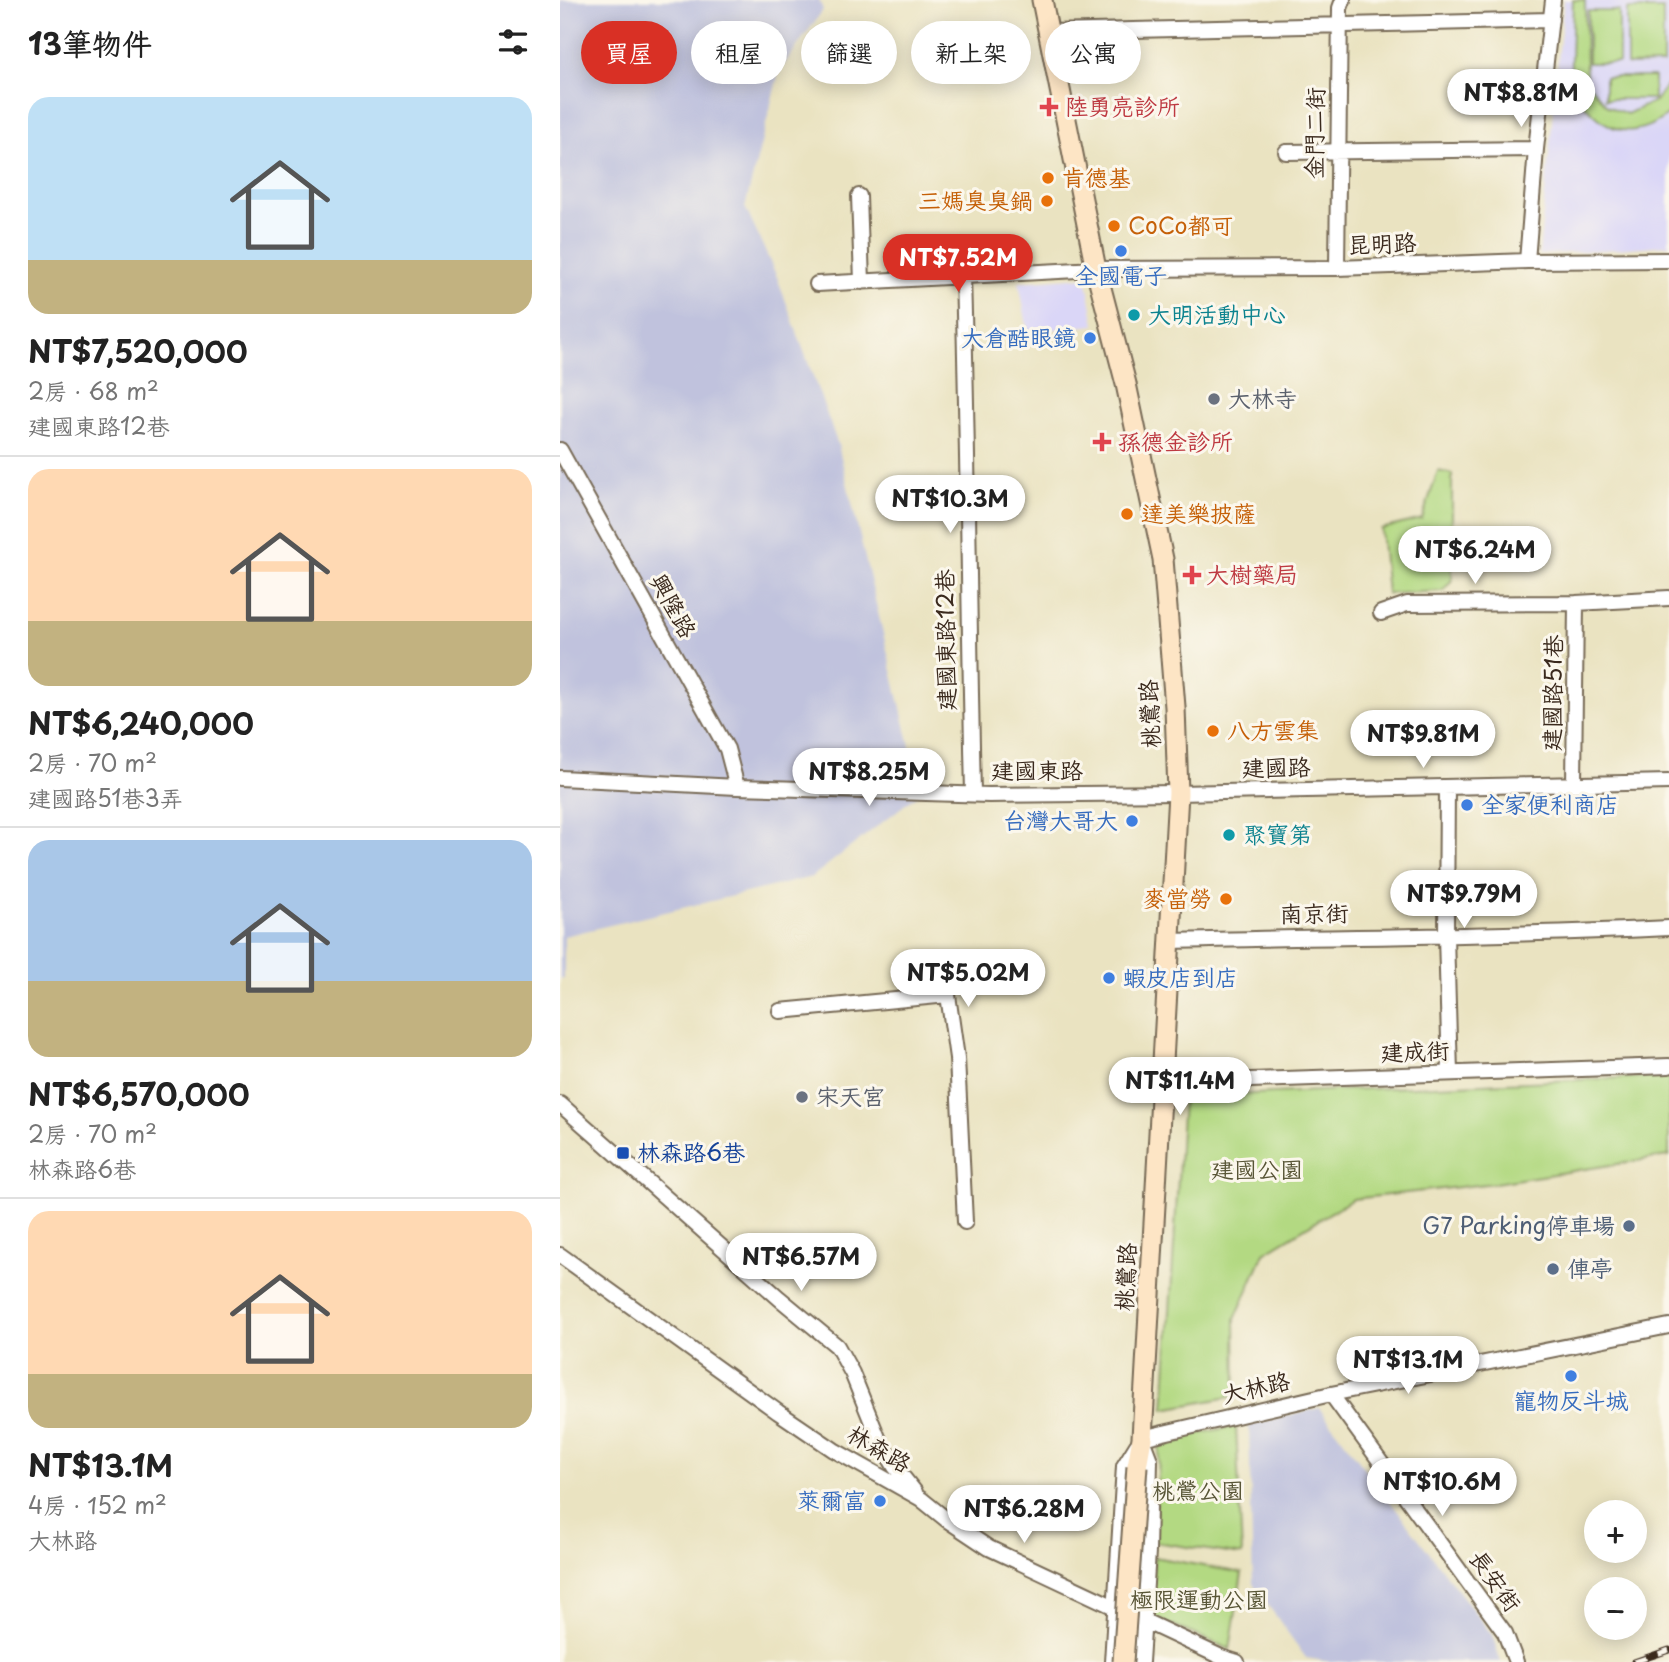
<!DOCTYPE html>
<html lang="zh-TW">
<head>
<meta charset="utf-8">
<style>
	body { margin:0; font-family:"Playpen Sans","LXGW WenKai TC",sans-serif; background:#f2f2f2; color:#222; height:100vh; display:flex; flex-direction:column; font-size:26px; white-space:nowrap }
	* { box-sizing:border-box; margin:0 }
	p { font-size:23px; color:#767676 }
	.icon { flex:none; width:38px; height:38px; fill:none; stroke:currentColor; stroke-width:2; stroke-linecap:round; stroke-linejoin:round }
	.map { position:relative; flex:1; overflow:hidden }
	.side { display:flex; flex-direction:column; background:#fff; width:560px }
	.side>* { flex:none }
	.top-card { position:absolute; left:21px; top:21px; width:665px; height:63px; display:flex; gap:14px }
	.buttons { position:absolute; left:1024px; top:1500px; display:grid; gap:14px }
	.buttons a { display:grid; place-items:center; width:63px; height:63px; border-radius:50%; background:#fff; box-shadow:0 4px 18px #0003; font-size:35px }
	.price { position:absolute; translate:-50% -60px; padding:0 16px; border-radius:24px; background:#fff; color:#222; font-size:23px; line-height:46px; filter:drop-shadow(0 2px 4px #0008) }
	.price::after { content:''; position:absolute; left:50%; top:42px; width:21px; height:16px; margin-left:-10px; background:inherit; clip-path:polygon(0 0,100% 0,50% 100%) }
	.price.active { background:#d93025; color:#fff }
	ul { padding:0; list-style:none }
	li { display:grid; align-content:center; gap:14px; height:371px; padding:0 28px }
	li+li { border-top:2px solid #e0e0e0 }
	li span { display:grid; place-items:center; height:217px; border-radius:21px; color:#555 }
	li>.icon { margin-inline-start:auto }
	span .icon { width:126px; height:126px; fill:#fffc; stroke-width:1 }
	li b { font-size:30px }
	h2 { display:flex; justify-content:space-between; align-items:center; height:84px; padding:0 28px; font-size:30px }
	.chip { padding:0 24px; border-radius:32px; background:#fff; box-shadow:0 4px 18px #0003; font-size:24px; line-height:63px }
	.chip.active { background:#d93025; color:#fff }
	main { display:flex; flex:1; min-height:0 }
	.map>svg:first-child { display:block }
	.built { fill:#dad6f7 }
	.industrial { fill:#c0c2dd }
	.green { fill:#b3d982; stroke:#778250; stroke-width:2 }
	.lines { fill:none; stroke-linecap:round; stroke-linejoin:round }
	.street-casing { stroke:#786b57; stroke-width:18 }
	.secondary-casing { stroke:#786b57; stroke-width:23 }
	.street { stroke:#fff; stroke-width:14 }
	.secondary { stroke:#fde5c5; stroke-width:19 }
	.rail-casing { stroke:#3b2a1e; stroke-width:7 }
	.rail { stroke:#fbf7ec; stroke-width:4.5; stroke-dasharray:13; stroke-linecap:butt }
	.secondary-bridge-casing { stroke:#786b57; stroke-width:23; stroke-linecap:butt }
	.secondary-bridge { stroke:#fde5c5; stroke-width:19 }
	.health-dot { fill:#e0444e; stroke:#fbf7ec; stroke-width:2.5 }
	.food-dot { fill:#e8710a; stroke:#fbf7ec; stroke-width:2.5 }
	.shop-dot { fill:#3f7fe0; stroke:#fbf7ec; stroke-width:2.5 }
	.culture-dot { fill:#0f9aa8; stroke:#fbf7ec; stroke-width:2.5 }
	.worship-dot { fill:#6b7280; stroke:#fbf7ec; stroke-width:2.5 }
	.transit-dot { fill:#1a4fb4; stroke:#fbf7ec; stroke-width:2.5 }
	.service-dot { fill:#5c6f8a; stroke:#fbf7ec; stroke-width:2.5 }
	.labels { text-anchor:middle; stroke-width:6; stroke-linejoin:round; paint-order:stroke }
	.health-label { font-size:23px; fill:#be3a42; stroke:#fbf7ec; text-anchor:start }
	.street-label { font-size:23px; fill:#3b2a1e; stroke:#fbf7ec }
	.food-label { font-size:23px; fill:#c56008; stroke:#fbf7ec; text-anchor:start }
	.shop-label { font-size:23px; fill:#366cbe; stroke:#fbf7ec; text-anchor:end }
	.culture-label { font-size:23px; fill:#0d838f; stroke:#fbf7ec; text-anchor:start }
	.worship-label { font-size:23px; fill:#5b616d; stroke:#fbf7ec; text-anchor:start }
	.transit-label { font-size:23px; fill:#164399; stroke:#fbf7ec; text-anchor:start }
	.park-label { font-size:23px; fill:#595637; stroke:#fbf7ec }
	.service-label { font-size:23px; fill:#4e5e75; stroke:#fbf7ec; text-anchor:end }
</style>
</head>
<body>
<main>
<section class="side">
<h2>13筆物件<svg class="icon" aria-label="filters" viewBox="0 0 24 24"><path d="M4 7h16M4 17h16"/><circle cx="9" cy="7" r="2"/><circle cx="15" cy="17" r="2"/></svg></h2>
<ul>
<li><span style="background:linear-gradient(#bfe0f5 75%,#c2b280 0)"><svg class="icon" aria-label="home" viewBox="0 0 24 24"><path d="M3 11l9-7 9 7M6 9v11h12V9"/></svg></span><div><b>NT$7,520,000</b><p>2房 · 68 m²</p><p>建國東路12巷</p></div></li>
<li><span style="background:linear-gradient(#ffd9b3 70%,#c2b280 0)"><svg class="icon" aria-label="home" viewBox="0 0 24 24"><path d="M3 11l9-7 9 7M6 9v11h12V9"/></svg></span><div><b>NT$6,240,000</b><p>2房 · 70 m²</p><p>建國路51巷3弄</p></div></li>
<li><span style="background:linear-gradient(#a9c7e8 65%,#c2b280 0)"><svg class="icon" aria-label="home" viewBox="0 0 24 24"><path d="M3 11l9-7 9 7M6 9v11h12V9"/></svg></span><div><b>NT$6,570,000</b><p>2房 · 70 m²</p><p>林森路6巷</p></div></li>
<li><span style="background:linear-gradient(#ffd9b3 75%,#c2b280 0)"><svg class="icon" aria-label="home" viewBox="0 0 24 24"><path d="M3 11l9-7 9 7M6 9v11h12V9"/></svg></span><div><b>NT$13.1M</b><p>4房 · 152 m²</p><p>大林路</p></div></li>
</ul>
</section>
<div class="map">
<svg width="1109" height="1662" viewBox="0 0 1109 1662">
	<rect width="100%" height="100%" fill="#fbf7ec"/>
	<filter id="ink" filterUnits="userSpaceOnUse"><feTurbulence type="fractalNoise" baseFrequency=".0143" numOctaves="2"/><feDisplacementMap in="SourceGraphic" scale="14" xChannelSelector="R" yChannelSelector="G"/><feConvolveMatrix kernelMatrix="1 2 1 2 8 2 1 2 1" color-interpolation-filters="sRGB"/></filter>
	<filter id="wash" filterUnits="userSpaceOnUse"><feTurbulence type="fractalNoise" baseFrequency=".00686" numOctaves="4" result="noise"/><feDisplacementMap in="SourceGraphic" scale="28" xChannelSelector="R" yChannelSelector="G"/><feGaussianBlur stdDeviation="1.57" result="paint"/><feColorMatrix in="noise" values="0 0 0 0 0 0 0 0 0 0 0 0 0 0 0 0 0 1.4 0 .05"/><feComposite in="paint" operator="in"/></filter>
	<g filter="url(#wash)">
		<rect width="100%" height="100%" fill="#eae3c1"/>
		<!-- built -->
		<path class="built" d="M1004,0H1109V245L979,255Z
			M526,277L535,325L468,332L459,282Z"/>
		<!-- industrial -->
		<path class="industrial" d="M0,0H259L263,10L219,72L185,207L217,277L278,445L361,792L252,877L4,936V979H0Z
			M759,1408L932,1635L941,1662H770L746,1658L693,1584L689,1425Z"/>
		<!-- green -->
		<path class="green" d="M1013,0H1025L1026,81L1047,106L1067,114L1095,101L1109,82V114C1063,148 1042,125 1010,89Z
			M1067,9H1103V64L1067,65Z
			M1028,11H1059V63H1028Z
			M1045,77H1094V99H1045Z
			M878,471L892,474V580L883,591L827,594L821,529L862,519Z
			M1109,1076V1156L935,1183L793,1199L704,1253L675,1319L676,1396L604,1409L623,1097Z
			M676,1426L682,1555L594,1542L600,1441Z
			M594,1557L682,1573L670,1649L591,1617Z"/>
	</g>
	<g filter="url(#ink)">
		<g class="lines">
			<!-- street casing -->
			<g class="street-casing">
				<path id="street" d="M489,32L991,20
					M726,152L976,149
					M299,196L302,282
					M967,261L976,149L993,0
					M777,268L780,8L783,0
					M403,276C408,449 409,621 413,793
					M257,284L536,269L777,268L967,261L1109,260
					M0,450L167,749L177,787
					M821,613L847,604L1016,603L1109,598
					M0,778L177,787L429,795L618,793L1109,782
					M1014,784L1016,603
					M887,787L886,936L890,1073
					M609,941C776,936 943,937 1109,928
					M220,1011L388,995L397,1058L405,1222
					M602,1083L1109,1066
					M0,1104L219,1298L277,1346L292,1373L319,1440L335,1467L355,1492
					M0,1255L218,1412L274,1450L361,1499L387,1520L429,1548L661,1657L677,1662
					M771,1394L945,1633L956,1662
					M582,1438L771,1394L1109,1326
					M552,1662L564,1466L577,1445
					M581,1662L588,1551L590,1460L582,1439"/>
			</g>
			<!-- secondary casing -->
			<g class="secondary-casing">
				<path id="secondary" d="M482,0L536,269L566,384L603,559L615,707L618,793L582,1438L577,1466"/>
			</g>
			<!-- street -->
			<use href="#street" class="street"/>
			<!-- secondary -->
			<use href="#secondary" class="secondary"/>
			<!-- rail casing -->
			<g class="rail-casing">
				<path id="rail" d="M1074,1662L1109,1650"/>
			</g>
			<!-- rail -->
			<use href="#rail" class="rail"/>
			<!-- secondary-bridge casing -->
			<g class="secondary-bridge-casing">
				<path id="secondary-bridge" d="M563,1662L577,1466"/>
			</g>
			<!-- secondary-bridge -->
			<use href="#secondary-bridge" class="secondary-bridge"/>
		</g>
	</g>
	<!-- markers -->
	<g class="health-dot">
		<path d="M485.5 96.5h7v7h7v7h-7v7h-7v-7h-7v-7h7z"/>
		<path d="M538.5 431.5h7v7h7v7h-7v7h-7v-7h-7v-7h7z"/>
		<path d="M628.5 564.5h7v7h7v7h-7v7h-7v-7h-7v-7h7z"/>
	</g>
	<g class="food-dot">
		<circle cx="488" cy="178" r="7"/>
		<circle cx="487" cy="201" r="7"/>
		<circle cx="554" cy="226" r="7"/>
		<circle cx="567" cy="514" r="7"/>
		<circle cx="653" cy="731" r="7"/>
		<circle cx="666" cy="899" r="7"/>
	</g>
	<g class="shop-dot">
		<circle cx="561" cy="251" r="7"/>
		<circle cx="530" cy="338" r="7"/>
		<circle cx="907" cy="805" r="7"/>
		<circle cx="572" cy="821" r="7"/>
		<circle cx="549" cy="978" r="7"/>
		<circle cx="1011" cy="1376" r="7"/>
		<circle cx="320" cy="1501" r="7"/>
	</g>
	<g class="culture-dot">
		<circle cx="574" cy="315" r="7"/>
		<circle cx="669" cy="835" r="7"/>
	</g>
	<g class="worship-dot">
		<circle cx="654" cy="399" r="7"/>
		<circle cx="242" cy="1097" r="7"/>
	</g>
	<rect class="transit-dot" x="56" y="1146" width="14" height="14" rx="3.5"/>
	<g class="service-dot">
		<circle cx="1069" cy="1226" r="7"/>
		<circle cx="993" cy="1269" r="7"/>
	</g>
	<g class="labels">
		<!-- health labels -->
		<g class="health-label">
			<text x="505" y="115">陸勇亮診所</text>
			<text x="558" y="450">孫德金診所</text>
			<text x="646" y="583">大樹藥局</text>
		</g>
		<!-- street labels -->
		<g class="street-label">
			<text transform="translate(755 133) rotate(-89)" y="8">金門二街</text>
			<text transform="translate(822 244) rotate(-2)" y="8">昆明路</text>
			<text transform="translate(113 606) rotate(61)" y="8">興隆路</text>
			<text transform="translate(386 640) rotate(-91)" y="8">建國東路12巷</text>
			<text transform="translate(993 693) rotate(-89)" y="8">建國路51巷</text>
			<text transform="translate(590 714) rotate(-93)" y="8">桃鶯路</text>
			<text transform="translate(716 768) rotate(-1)" y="8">建國路</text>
			<text x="477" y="779">建國東路</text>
			<text transform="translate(754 914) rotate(-1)" y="8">南京街</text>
			<text transform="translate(855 1052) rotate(-2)" y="8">建成街</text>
			<text transform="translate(566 1277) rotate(-87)" y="8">桃鶯路</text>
			<text transform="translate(696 1388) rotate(-13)" y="8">大林路</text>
			<text transform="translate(319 1449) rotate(30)" y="8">林森路</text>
			<text transform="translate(935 1581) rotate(54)" y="8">長安街</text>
		</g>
		<!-- food labels -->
		<g class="food-label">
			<text x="502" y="186">肯德基</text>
			<text x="473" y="209" text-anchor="end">三媽臭臭鍋</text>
			<text x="568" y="234">CoCo都可</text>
			<text x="581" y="522">達美樂披薩</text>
			<text x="667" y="739">八方雲集</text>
			<text x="652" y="907" text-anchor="end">麥當勞</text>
		</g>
		<!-- shop labels -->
		<g class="shop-label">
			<text x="561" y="284" text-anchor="middle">全國電子</text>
			<text x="516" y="346">大倉酷眼鏡</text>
			<text x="921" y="813" text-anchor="start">全家便利商店</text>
			<text x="558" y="829">台灣大哥大</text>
			<text x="563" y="986" text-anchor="start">蝦皮店到店</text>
			<text x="1011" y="1409" text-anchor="middle">寵物反斗城</text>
			<text x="306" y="1509">萊爾富</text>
		</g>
		<!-- culture labels -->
		<g class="culture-label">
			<text x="588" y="323">大明活動中心</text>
			<text x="683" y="843">聚寶第</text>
		</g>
		<!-- worship labels -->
		<g class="worship-label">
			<text x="668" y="407">大林寺</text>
			<text x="256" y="1105">宋天宮</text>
		</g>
		<!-- transit labels -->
		<g class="transit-label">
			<text x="77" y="1161">林森路6巷</text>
		</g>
		<!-- park labels -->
		<g class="park-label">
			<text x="697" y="1178">建國公園</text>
			<text x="638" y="1499">桃鶯公園</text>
			<text x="639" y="1608">極限運動公園</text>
		</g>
		<!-- service labels -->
		<g class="service-label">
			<text x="1055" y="1234">G7 Parking停車場</text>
			<text x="1007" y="1277" text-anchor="start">俥亭</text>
		</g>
	</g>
</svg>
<div class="buttons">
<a>+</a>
<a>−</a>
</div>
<b class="price" style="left:961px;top:129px">NT$8.81M</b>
<b class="price active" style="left:398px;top:294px">NT$7.52M</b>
<b class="price" style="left:390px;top:535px">NT$10.3M</b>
<b class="price" style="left:915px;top:586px">NT$6.24M</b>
<b class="price" style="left:863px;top:770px">NT$9.81M</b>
<b class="price" style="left:309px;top:808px">NT$8.25M</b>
<b class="price" style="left:904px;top:930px">NT$9.79M</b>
<b class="price" style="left:408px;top:1009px">NT$5.02M</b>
<b class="price" style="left:620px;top:1117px">NT$11.4M</b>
<b class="price" style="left:241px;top:1293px">NT$6.57M</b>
<b class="price" style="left:848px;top:1396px">NT$13.1M</b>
<b class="price" style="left:882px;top:1518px">NT$10.6M</b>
<b class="price" style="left:464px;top:1545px">NT$6.28M</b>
<div class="top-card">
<a class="chip active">買屋</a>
<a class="chip">租屋</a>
<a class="chip">篩選</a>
<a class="chip">新上架</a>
<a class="chip">公寓</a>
</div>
</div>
</main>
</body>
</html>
